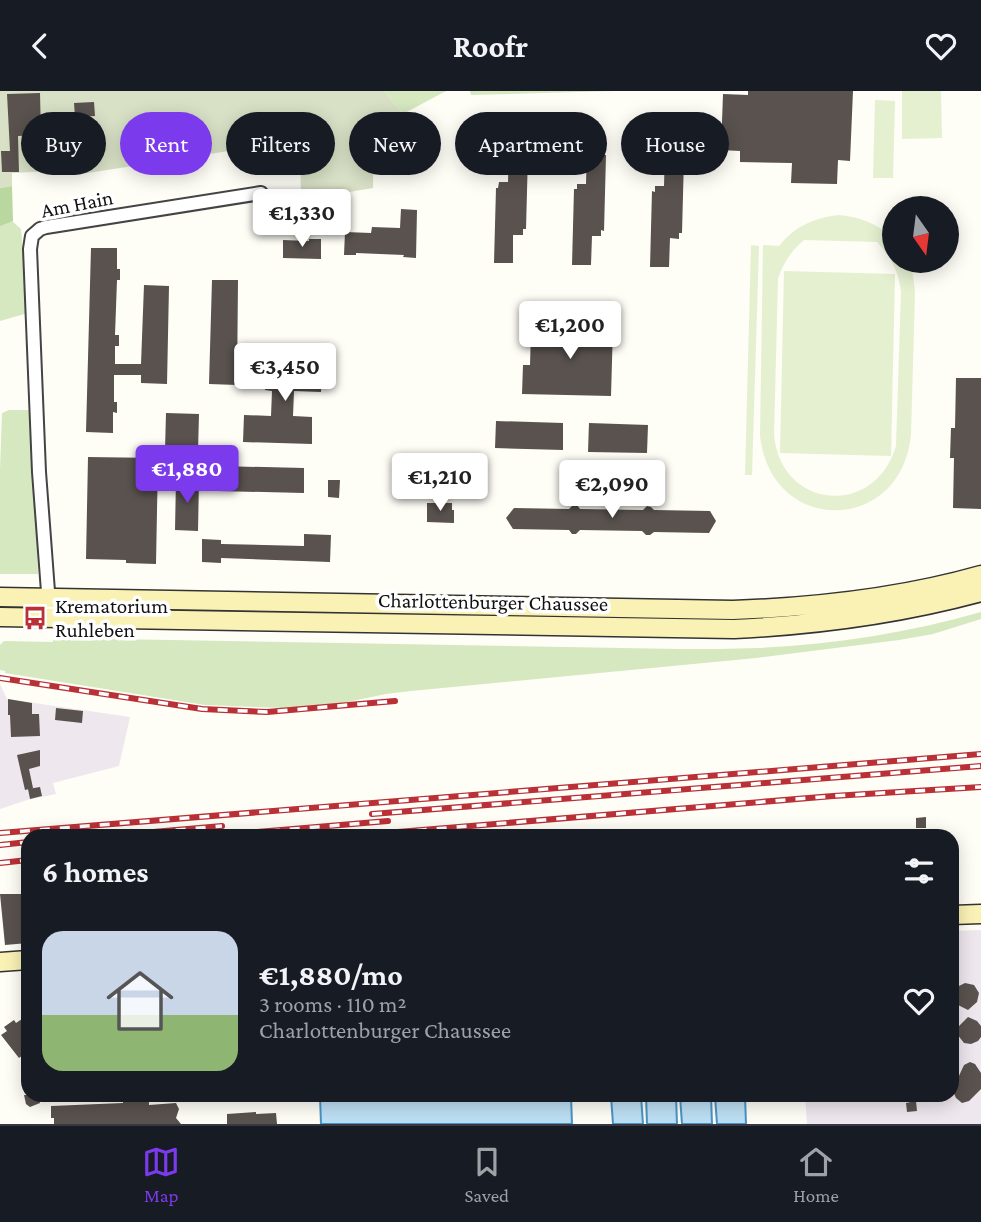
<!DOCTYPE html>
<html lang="en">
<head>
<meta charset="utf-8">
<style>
	body { margin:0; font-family:"Crimson Pro",serif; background:#242831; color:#f1f3f6; height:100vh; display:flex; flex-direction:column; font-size:26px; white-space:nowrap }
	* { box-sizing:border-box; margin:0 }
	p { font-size:23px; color:#9ea1a6 }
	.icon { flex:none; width:38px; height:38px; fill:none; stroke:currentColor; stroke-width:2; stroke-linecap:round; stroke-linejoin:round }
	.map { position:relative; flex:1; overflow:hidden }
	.panel { position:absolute; left:21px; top:738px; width:938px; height:273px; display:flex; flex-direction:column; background:#171b24; border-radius:21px; box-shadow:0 4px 18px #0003 }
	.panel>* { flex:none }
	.guide { position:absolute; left:21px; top:21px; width:940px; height:63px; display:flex; gap:14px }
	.needle { width:46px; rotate:166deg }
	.fabs { position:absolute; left:882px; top:105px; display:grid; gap:14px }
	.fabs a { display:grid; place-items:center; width:77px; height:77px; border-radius:50%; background:#171b24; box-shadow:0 4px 18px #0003; font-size:35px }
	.price { position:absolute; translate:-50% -60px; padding:0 16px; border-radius:7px; background:#fff; color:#222; font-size:23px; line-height:46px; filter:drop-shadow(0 2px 4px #0008) }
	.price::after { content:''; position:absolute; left:50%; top:42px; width:21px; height:16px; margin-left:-10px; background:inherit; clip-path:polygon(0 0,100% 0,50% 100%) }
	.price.active { background:#7c3aed; color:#fff }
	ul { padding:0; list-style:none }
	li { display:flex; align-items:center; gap:21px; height:175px; padding:0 21px }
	li span { display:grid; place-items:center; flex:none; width:196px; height:140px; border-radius:21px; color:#555 }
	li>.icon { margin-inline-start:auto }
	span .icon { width:84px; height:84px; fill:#fffc; stroke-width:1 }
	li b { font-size:30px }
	h2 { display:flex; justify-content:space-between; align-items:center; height:84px; padding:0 21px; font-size:30px }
	.tag { padding:0 24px; border-radius:32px; background:#171b24; box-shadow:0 4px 18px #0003; font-size:24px; line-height:63px }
	.tag.active { background:#7c3aed; color:#fff }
	header { display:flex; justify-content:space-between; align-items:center; height:91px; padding:0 21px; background:#171b24; font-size:32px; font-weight:700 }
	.tabs { display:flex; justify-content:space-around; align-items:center; height:98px; border-top:2px solid #363941; background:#171b24; font-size:19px; color:#9ea1a6 }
	.tabs a { display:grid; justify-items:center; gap:4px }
	.tabs .active { color:#7c3aed }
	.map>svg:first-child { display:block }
	.industrial { fill:#eee7ee }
	.green { fill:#d5e8c0 }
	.forest { fill:#b9d8a0 }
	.cemetery { fill:#d8e1c6 }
	.pitch { fill:#e5f0d1; fill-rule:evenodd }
	.water { fill:#bddff3; stroke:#4894c5; stroke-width:2 }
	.building { fill:#59524e }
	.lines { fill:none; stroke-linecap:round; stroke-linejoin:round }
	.street-casing { stroke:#444; stroke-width:16 }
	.secondary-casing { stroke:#333; stroke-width:21 }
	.street { stroke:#fff; stroke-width:12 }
	.secondary { stroke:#faf2b5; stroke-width:18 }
	.rail-casing { stroke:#ba3037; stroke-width:6 }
	.rail { stroke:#fff; stroke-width:3.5; stroke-dasharray:10; stroke-linecap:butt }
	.labels { text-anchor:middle; stroke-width:7; stroke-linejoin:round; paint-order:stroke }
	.street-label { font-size:21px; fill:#111; stroke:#fff }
	.poi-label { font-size:21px; fill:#111; stroke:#fff; text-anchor:start }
</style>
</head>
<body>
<header><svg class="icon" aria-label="back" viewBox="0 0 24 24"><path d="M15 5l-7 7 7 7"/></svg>Roofr<svg class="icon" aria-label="heart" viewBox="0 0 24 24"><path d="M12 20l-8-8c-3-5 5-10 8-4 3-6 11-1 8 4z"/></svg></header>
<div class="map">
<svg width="981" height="1033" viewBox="0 0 981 1033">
	<rect width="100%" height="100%" fill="#fefdf6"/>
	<!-- industrial -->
	<path class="industrial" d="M0,593L7,608L130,626L119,675L53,692L56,703L27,709L0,718Z
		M981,839V1033H807L805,1005L952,1004V840Z"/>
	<!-- green -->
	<path class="green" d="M384,0H446L403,23Z
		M470,0H614L471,4Z
		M11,95L12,130L21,138L28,222L0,230V97Z
		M9,319H33L38,483H0V379L2,322Z
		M926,509L751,532L433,527V520Z
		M64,514L280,519L250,524L64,521Z
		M981,521V528L933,543L899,549L756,567L411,600L386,603L333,614L283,617L205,614L5,582V580L0,579V554L4,550L53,551V547L679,558C706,558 733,558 759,557C834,553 909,542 981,521Z"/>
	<!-- forest -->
	<path class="forest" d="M12,95L13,130L0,135V97Z"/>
	<!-- cemetery -->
	<path class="cemetery" d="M0,0H384L403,23L374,37L373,97L301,109L300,49L75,84L74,79L12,82V95L0,97Z"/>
	<!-- pitch -->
	<path class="pitch" d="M902,0H941L942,47L902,48Z
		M875,9L895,10L893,87H873Z
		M839,124C861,126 878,133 894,148V170H909L913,184L915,201L911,343C902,444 770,445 760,344L763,154L779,155C795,135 814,127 839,124ZM804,149L877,151C891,166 898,179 901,200L896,355C875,427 781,419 774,344L778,188C783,172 791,160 804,149Z
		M751,154L759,155L752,384H745Z
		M784,180L895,183L891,365L780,362Z"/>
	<!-- water -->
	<path class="water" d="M320,1005H571L572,1033H321Z
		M611,1005H641L643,1033H613Z
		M646,1005H676L677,1033H647Z
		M680,1005H711L712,1033H682Z
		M715,1005H745L746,1033H717Z"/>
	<!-- building -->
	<path class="building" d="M748,0H853L850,70L838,69L837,93L791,92L792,72L740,71V60L721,59L723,3L748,4Z
		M40,2L41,44L18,45L19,81H2L1,60H10L7,3Z
		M94,11L95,25L75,26L74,12Z
		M96,43V58L73,59L72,45Z
		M509,54H525V63H528L526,138H523V144H513V172H494L496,97H498L499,91H508Z
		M587,55H603V64H606L604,140L601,139V145H592L591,174H572L574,98H577V93H586Z
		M665,57L681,58V66H684L682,142H679V148L670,147L669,176H650L652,100L655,101V95H664Z
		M401,118L417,119L416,167L403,166L404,164L356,162V164H344L345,141L371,142L372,136L400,137Z
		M309,148H321V168L283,167V149L309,150Z
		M91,157H117V178H120V189H117L115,244H119V255H115V273H141L144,194L169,195L167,293L141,292V284H114V311H117V322L113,321V342L86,341Z
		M212,189H238L237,294L209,293Z
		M547,233L613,235L611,305L522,303L523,274H530L531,241H547Z
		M280,267L322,268L321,301L294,300L293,325L312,326V353L243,351L244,324L271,325L272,300L265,299L266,270L280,271Z
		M956,287H981V418L953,417L954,367H950L951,337H955Z
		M166,322L199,323L198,360L165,359Z
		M496,330L563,332V359L495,357Z
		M589,332L648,334L647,362L588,361Z
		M88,366L158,367L156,473L126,472V469L86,468Z
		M218,375L304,377V402L218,400Z
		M176,389H199L198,440L175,439Z
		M328,389H340L339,407L328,406Z
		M427,412H452V419H454V432L427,431Z
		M573,414H577L580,418L643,419L647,415L651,416L654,419L710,420L716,430L709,442L654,441L650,444H646L642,440L580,439L576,443H572L569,439L513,438L506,427L514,417L569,418Z
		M304,443L331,444L330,471L221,467V472L202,471V448L221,449V453L304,455Z
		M8,608L32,612V623H39L40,645L11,646L10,624H8Z
		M56,617L83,620L82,632L55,629Z
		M40,659V675L29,678L33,697L25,699L17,664Z
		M40,696L42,705L30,708L28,698Z
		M926,726V737H916V727Z
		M0,803H28V852L5,854Z
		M965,892L974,894L979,902L977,911L968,919L958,914L954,905L957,896Z
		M968,926L977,930L981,935V946L978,950L971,953L964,952L957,943L958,936Z
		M22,928L28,936V960L19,967L1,944L7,940L4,936L14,929L16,932Z
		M970,971L975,973L981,982V998L969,1010L962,1012L956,1007L952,998V979L958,987L964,974Z
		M24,1004H39L40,1012L30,1016L26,1013Z
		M123,1004H149V1014L176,1012L179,1018L176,1027L181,1033H54V1027H51V1015L123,1012Z
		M916,1010L917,1020L907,1021L906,1012Z
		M256,1021V1023L276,1022L277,1033H227V1023Z"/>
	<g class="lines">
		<!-- street casing -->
		<g class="street-casing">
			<path id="street" d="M50,527L39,381L30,158L32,145L40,138L46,136L261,102"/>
		</g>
		<!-- secondary casing -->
		<g class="secondary-casing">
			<path id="secondary" d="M0,506L733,519C818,516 900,507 981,484
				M0,526L734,538C818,534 900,523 981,501
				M952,824L981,823
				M0,871L28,869"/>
		</g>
		<!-- street -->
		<use href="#street" class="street"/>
		<!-- secondary -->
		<use href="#secondary" class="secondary"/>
		<!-- rail casing -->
		<g class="rail-casing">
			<path id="rail" d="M0,587L202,618L267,621L395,610
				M372,723L981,675
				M0,742L981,663
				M210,745L388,730
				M96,746L222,735
				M337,746L833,705L981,696
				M0,754L28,751
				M0,772L28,769"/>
		</g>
		<!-- rail -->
		<use href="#rail" class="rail"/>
	</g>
	<!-- icons -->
	<defs>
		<g id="bus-bare" transform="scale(1.89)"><path d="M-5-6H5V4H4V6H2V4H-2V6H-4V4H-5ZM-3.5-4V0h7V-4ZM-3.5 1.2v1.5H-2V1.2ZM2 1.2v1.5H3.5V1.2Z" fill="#ba3037" stroke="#fff" stroke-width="2.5" paint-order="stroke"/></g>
	</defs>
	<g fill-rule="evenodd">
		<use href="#bus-bare" x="35" y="527"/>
	</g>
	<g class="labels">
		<!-- street labels -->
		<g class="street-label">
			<text transform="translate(77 113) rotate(-11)" y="7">Am Hain</text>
			<text transform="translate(493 511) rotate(1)" y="7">Charlottenburger Chaussee</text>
		</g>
		<!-- poi labels -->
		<g class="poi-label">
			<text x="55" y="522">Krematorium<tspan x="55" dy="24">Ruhleben</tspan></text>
		</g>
	</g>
</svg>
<div class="fabs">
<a><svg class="needle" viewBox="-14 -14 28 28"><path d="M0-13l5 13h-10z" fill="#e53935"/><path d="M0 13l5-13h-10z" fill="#9ea1a6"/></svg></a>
</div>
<b class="price" style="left:302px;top:158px">€1,330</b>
<b class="price" style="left:570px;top:270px">€1,200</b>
<b class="price" style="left:285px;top:312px">€3,450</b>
<b class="price active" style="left:187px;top:414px">€1,880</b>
<b class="price" style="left:440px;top:422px">€1,210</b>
<b class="price" style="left:612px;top:429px">€2,090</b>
<div class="guide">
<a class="tag">Buy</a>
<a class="tag active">Rent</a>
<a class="tag">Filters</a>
<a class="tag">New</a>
<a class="tag">Apartment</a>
<a class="tag">House</a>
</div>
<section class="panel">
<h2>6 homes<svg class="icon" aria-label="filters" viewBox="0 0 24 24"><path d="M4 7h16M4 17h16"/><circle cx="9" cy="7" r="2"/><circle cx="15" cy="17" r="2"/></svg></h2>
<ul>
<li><span style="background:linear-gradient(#c9d6e8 60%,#8fb573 0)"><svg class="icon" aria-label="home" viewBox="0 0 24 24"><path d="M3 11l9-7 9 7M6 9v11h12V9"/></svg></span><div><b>€1,880/mo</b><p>3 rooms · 110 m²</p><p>Charlottenburger Chaussee</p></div><svg class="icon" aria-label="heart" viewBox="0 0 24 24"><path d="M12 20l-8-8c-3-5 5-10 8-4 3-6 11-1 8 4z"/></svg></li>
</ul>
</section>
</div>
<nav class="tabs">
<a class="active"><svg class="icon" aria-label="map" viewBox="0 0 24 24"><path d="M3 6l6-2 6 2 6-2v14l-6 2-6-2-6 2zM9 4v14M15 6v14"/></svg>Map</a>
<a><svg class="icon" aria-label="saved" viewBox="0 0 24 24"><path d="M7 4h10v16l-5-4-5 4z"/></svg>Saved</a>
<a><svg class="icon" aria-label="home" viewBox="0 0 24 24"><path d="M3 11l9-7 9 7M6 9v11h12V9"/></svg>Home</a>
</nav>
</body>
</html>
